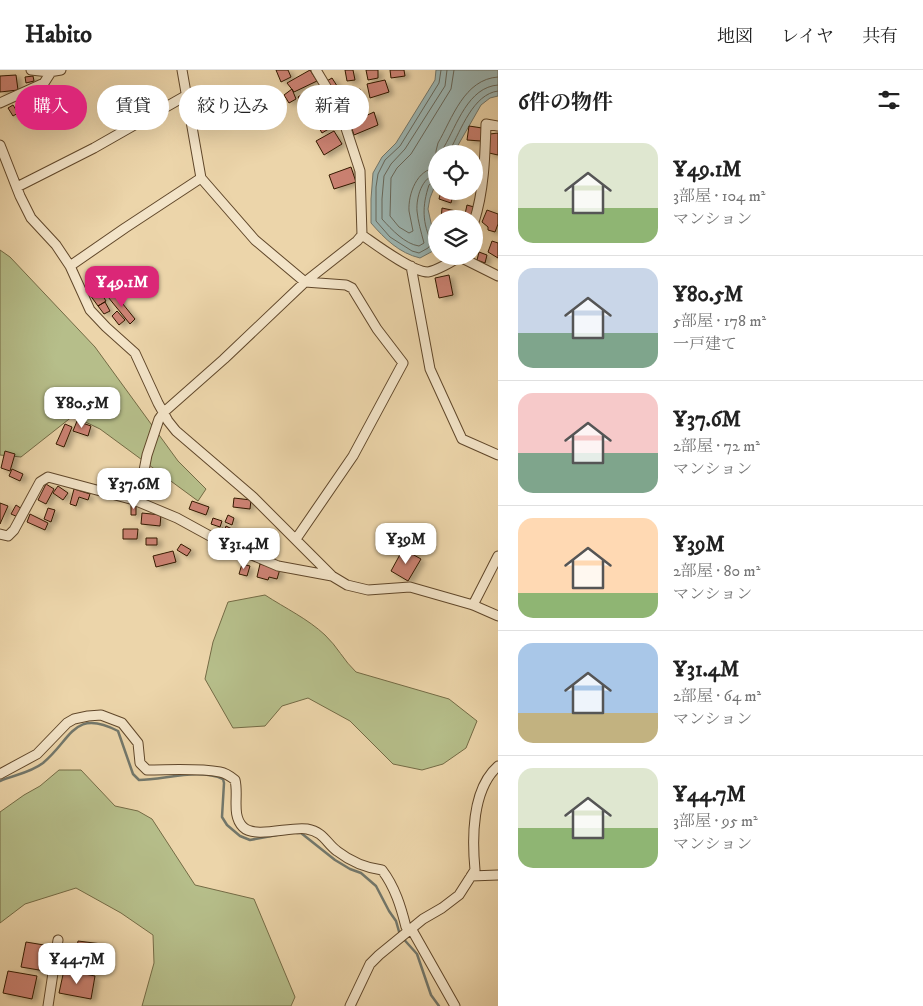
<!DOCTYPE html>
<html lang="ja">
<head>
<meta charset="utf-8">
<style>
	body { margin:0; font-family:"IM FELL DW Pica","Noto Serif JP",serif; background:#f6f6f6; color:#222; height:100vh; display:flex; flex-direction:column; font-size:19px; white-space:nowrap }
	* { box-sizing:border-box; margin:0 }
	p { font-size:16px; color:#767676 }
	.icon { flex:none; width:28px; height:28px; fill:none; stroke:currentColor; stroke-width:2; stroke-linecap:round; stroke-linejoin:round }
	.map { position:relative; flex:1; overflow:hidden }
	.drawer { display:flex; flex-direction:column; background:#fff; width:425px }
	.drawer>* { flex:none }
	.banner { position:absolute; left:15px; top:15px; width:408px; height:45px; display:flex; gap:10px }
	.controls { position:absolute; left:428px; top:75px; display:grid; gap:10px }
	.controls a { display:grid; place-items:center; width:55px; height:55px; border-radius:50%; background:#fff; box-shadow:0 5px 20px #0002; font-size:25px }
	.price { position:absolute; translate:-50% -42px; padding:0 11px; border-radius:10px; background:#fff; color:#222; font-size:16px; line-height:32px; filter:drop-shadow(0 1px 2px #0008) }
	.price::after { content:''; position:absolute; left:50%; top:30px; width:15px; height:11px; margin-left:-8px; background:inherit; clip-path:polygon(0 0,100% 0,50% 100%) }
	.price.on { background:#db2777; color:#fff }
	ul { padding:0; list-style:none }
	li { display:flex; align-items:center; gap:15px; height:125px; padding:0 20px }
	li+li { border-top:1px solid #e0e0e0 }
	li span { display:grid; place-items:center; flex:none; width:140px; height:100px; border-radius:15px; color:#555 }
	li>.icon { margin-inline-start:auto }
	span .icon { width:60px; height:60px; fill:#fffc; stroke-width:1 }
	li b { font-size:21px }
	h2 { display:flex; justify-content:space-between; align-items:center; height:60px; padding:0 20px; font-size:21px }
	.tag { padding:0 18px; border-radius:22px; background:#fff; box-shadow:0 5px 20px #0002; font-size:18px; line-height:45px }
	.tag.on { background:#db2777; color:#fff }
	header { display:flex; align-items:center; gap:30px; box-sizing:border-box; height:70px; padding:0 25px; background:#fff; border-bottom:1px solid #e0e0e0 }
	header strong { font-size:24px }
	nav { display:flex; gap:28px; margin-inline-start:auto; font-size:18px }
	main { display:flex; flex:1; min-height:0 }
	.map>svg:first-child { display:block }
	.green { fill:#b6be8a; stroke:#746b45 }
	.water { fill:#9cb6b3; stroke:#72776b }
	.lines { fill:none; stroke-linecap:round; stroke-linejoin:round }
	.shore { stroke:#67675a; stroke-width:1 }
	.stream { stroke:#72776b; stroke-width:2.5 }
	.building { fill:#cc8273; stroke:#321800; filter:url(#shadow) }
	.minor-casing { stroke:#60472a; stroke-width:11 }
	.minor { stroke:#f3e4c8; stroke-width:9 }
</style>
</head>
<body>
<header>
<strong>Habito</strong>
<nav><a>地図</a><a>レイヤ</a><a>共有</a></nav>
</header>
<main>
<div class="map">
<svg width="498" height="936" viewBox="0 0 498 936">
	<defs>
		<filter id="shadow"><feDropShadow dx="4.5" dy="2.5" stdDeviation="2.5" flood-color="#0004"/></filter>
	</defs>
	<rect width="100%" height="100%" fill="#ecd5aa"/>
	<filter id="stains"><feTurbulence type="fractalNoise" baseFrequency=".004" numOctaves="4"/><feColorMatrix values="0 0 0 0 .2 0 0 0 0 .09 0 0 0 0 .02 0 0 0 .5 -.17"/></filter>
	<radialGradient id="worn" r=".72"><stop offset=".6" stop-color="#630" stop-opacity="0"/><stop offset="1" stop-color="#630" stop-opacity=".3"/></radialGradient>
	<!-- green -->
	<path class="green" d="M0,180L10,187L95,277L178,391L206,419L198,431L100,359L73,346L21,387L0,385Z
		M265,525C285,538 308,549 325,565C337,576 344,591 356,602L449,629L477,651L466,678L443,694L422,700L393,694L350,651L308,628L282,636L265,656L233,658L205,609L213,572L228,532Z
		M59,700H81L115,736L138,741L152,749L195,815L254,829L295,927L291,936H142L154,893L153,865L121,843L76,818L25,834L0,853V742L24,725L40,716Z"/>
	<!-- water -->
	<path class="water" d="M436,0H498V26L490,28L481,35L453,84H436V113L430,128L428,139L435,171L433,181L420,188C399,183 385,169 371,153V129L373,103L382,87L396,73L435,10Z"/>
	<g class="lines">
		<!-- shore -->
		<path class="shore" d="M443,84L444,77C457,55 468,17 498,15
			M449,84L450,80C461,60 473,24 498,21
			M436,88V81L438,73C452,49 464,9 498,7
			M436,98C417,99 408,124 409,141C410,148 412,154 413,161L409,163L399,157L390,146L391,108L397,98L411,84L451,19L454,0
			M436,105C422,106 416,128 417,141C418,151 421,162 424,173L419,176C405,174 392,160 382,149V129L384,106L391,94L405,79L445,16L447,0
			M436,112H432L429,115C422,136 422,153 432,173L428,178L419,183L412,181L390,167L376,151V117L378,104L385,90L400,76L439,13L441,0"/>
		<!-- stream -->
		<path class="stream" d="M0,711C14,705 30,703 43,693C72,669 73,638 118,661L133,704L139,710C164,710 199,698 223,709L224,713L222,747L227,755L240,766L250,770L277,765
			M297,763H301L335,790L350,799L361,803L376,816L389,841L396,851L400,865L417,884L431,925L439,936"/>
	</g>
	<!-- building -->
	<path class="building" d="M276,0H288L291,7L281,12Z
		M310,0L317,11L294,22L287,13Z
		M345,0H353L355,10L347,11Z
		M366,0H378V8L368,10Z
		M390,0H404L405,6L391,8Z
		M16,5L18,20L0,22V6Z
		M33,6L34,11L26,13L25,7Z
		M332,8L339,19L332,23L325,12Z
		M385,10L389,22L370,28L367,14Z
		M292,19L296,29L289,33L284,25Z
		M360,19L363,30L350,35L347,23Z
		M304,23L312,35L306,40L298,27Z
		M13,35L18,43L13,46L8,38Z
		M334,38L342,51L322,63L314,49Z
		M374,42L378,55L354,65L350,53Z
		M469,56L482,58L481,71L467,70Z
		M334,61L342,74L324,85L316,71Z
		M498,63V85L489,83L490,64Z
		M455,80L470,82V84H454Z
		M351,97L356,112L334,119L329,105Z
		M441,121H454L451,133L439,129Z
		M467,135L474,137L472,146L465,144Z
		M442,138L456,141L455,149H441Z
		M487,140L498,144V154L495,162L488,160V157L482,152Z
		M492,171L498,173V188L488,182Z
		M479,182L487,185L485,193L477,190Z
		M449,205L453,225L439,228L435,208Z
		M99,220L106,231L98,236L90,225Z
		M114,223L135,249L130,254L108,227Z
		M105,232L110,241L104,244L98,236Z
		M117,241L125,250L119,255L112,246Z
		M77,351L91,356L88,366L73,361Z
		M65,354L72,357L64,377L56,374Z
		M5,381L15,384L10,401L1,398Z
		M12,399L23,404L20,411L9,406Z
		M46,414L54,419L46,434L38,430Z
		M58,416L68,423L63,430L53,423Z
		M74,419L90,424L88,430L79,427L76,436L70,434Z
		M234,428L251,430L250,439L233,437Z
		M192,431L209,437L206,445L189,439Z
		M0,433L8,436L0,454Z
		M16,435L22,439L18,447L11,444Z
		M131,435H136V445H131Z
		M48,438L55,440L51,452L44,449Z
		M142,443L161,445L160,456L141,454Z
		M30,444L48,453L45,460L27,452Z
		M228,445L234,448L232,455L225,452Z
		M213,448L222,451L220,457L211,454Z
		M226,456L232,459L231,461L235,462L233,469L220,465L222,458L225,459Z
		M123,459H138L137,469H123Z
		M146,468H157V475H146Z
		M181,474L191,480L187,486L177,480Z
		M403,479L421,489L408,511L391,501Z
		M173,481L176,492L156,497L153,486Z
		M242,494L250,496L247,506L239,504Z
		M260,494L280,499L277,509L269,507L268,510L257,507Z
		M78,871L102,874L98,898L74,894Z
		M26,872L50,876L45,901L21,897Z
		M64,900L95,906L91,929L59,923Z
		M8,901L37,906L32,929L3,923Z"/>
	<g class="lines">
		<!-- minor casing -->
		<g class="minor-casing">
			<path id="minor" d="M31,0L49,2L61,0
				M182,0L201,108L255,170L305,212L346,215L352,218L377,259L403,293L353,386L296,469
				M0,33L44,13L51,2
				M0,75L20,126L31,148L56,175L70,196L90,240L106,257L135,283L158,333L168,351L176,361L253,427L332,506L347,515L368,520L410,517L473,535L498,546
				M17,117L94,78L187,25
				M474,152C484,121 485,87 486,54L498,56
				M362,165C375,174 412,202 428,202C435,201 454,191 460,186
				M460,187L498,206
				M70,196L125,158L201,108
				M411,196L430,299L462,369L498,385
				M134,430L141,416L147,385L159,349L164,342L224,289L305,212L357,171L362,165L360,101L340,40L316,0
				M0,464L8,466L14,460L40,412L48,407L134,430L177,448L219,471L278,496L332,506
				M473,535L498,486
				M0,704L37,684L67,653L74,649L88,646L101,645L122,653L138,673L140,693L147,700C170,700 198,698 220,702C226,703 230,706 235,710C239,725 231,745 243,757C255,769 291,756 307,759C324,762 326,773 337,781C350,791 367,798 382,800C395,817 401,837 406,857L412,860L455,936
				M471,806L498,805
				M48,936L58,870
				M350,936L370,894L379,885L423,849L442,838L459,825L475,800C472,768 472,719 498,696"/>
		</g>
		<!-- minor -->
		<use href="#minor" class="minor"/>
	</g>
	<rect width="100%" height="100%" filter="url(#stains)"/>
	<rect width="100%" height="100%" fill="url(#worn)"/>
</svg>
<div class="controls">
<a><svg class="icon" aria-label="locate" viewBox="0 0 24 24"><circle cx="12" cy="12" r="6"/><path d="M12 2v4M12 18v4M2 12h4M18 12h4"/></svg></a>
<a><svg class="icon" aria-label="layers" viewBox="0 0 24 24"><path d="M12 4l9 5-9 5-9-5zM3 14l9 5 9-5"/></svg></a>
</div>
<b class="price on" style="left:122px;top:238px">¥49.1M</b>
<b class="price" style="left:82px;top:359px">¥80.5M</b>
<b class="price" style="left:134px;top:440px">¥37.6M</b>
<b class="price" style="left:406px;top:495px">¥39M</b>
<b class="price" style="left:244px;top:500px">¥31.4M</b>
<b class="price" style="left:77px;top:915px">¥44.7M</b>
<div class="banner">
<a class="tag on">購入</a>
<a class="tag">賃貸</a>
<a class="tag">絞り込み</a>
<a class="tag">新着</a>
</div>
</div>
<section class="drawer">
<h2>6件の物件<svg class="icon" aria-label="filters" viewBox="0 0 24 24"><path d="M4 7h16M4 17h16"/><circle cx="9" cy="7" r="2"/><circle cx="15" cy="17" r="2"/></svg></h2>
<ul>
<li><span style="background:linear-gradient(#dfe7d0 65%,#8fb573 0)"><svg class="icon" aria-label="home" viewBox="0 0 24 24"><path d="M3 11l9-7 9 7M6 9v11h12V9"/></svg></span><div><b>¥49.1M</b><p>3部屋 · 104 m²</p><p>マンション</p></div></li>
<li><span style="background:linear-gradient(#c9d6e8 65%,#7fa58c 0)"><svg class="icon" aria-label="home" viewBox="0 0 24 24"><path d="M3 11l9-7 9 7M6 9v11h12V9"/></svg></span><div><b>¥80.5M</b><p>5部屋 · 178 m²</p><p>一戸建て</p></div></li>
<li><span style="background:linear-gradient(#f6c9c9 60%,#7fa58c 0)"><svg class="icon" aria-label="home" viewBox="0 0 24 24"><path d="M3 11l9-7 9 7M6 9v11h12V9"/></svg></span><div><b>¥37.6M</b><p>2部屋 · 72 m²</p><p>マンション</p></div></li>
<li><span style="background:linear-gradient(#ffd9b3 75%,#8fb573 0)"><svg class="icon" aria-label="home" viewBox="0 0 24 24"><path d="M3 11l9-7 9 7M6 9v11h12V9"/></svg></span><div><b>¥39M</b><p>2部屋 · 80 m²</p><p>マンション</p></div></li>
<li><span style="background:linear-gradient(#a9c7e8 70%,#c2b280 0)"><svg class="icon" aria-label="home" viewBox="0 0 24 24"><path d="M3 11l9-7 9 7M6 9v11h12V9"/></svg></span><div><b>¥31.4M</b><p>2部屋 · 64 m²</p><p>マンション</p></div></li>
<li><span style="background:linear-gradient(#dfe7d0 60%,#8fb573 0)"><svg class="icon" aria-label="home" viewBox="0 0 24 24"><path d="M3 11l9-7 9 7M6 9v11h12V9"/></svg></span><div><b>¥44.7M</b><p>3部屋 · 95 m²</p><p>マンション</p></div></li>
</ul>
</section>
</main>
</body>
</html>
